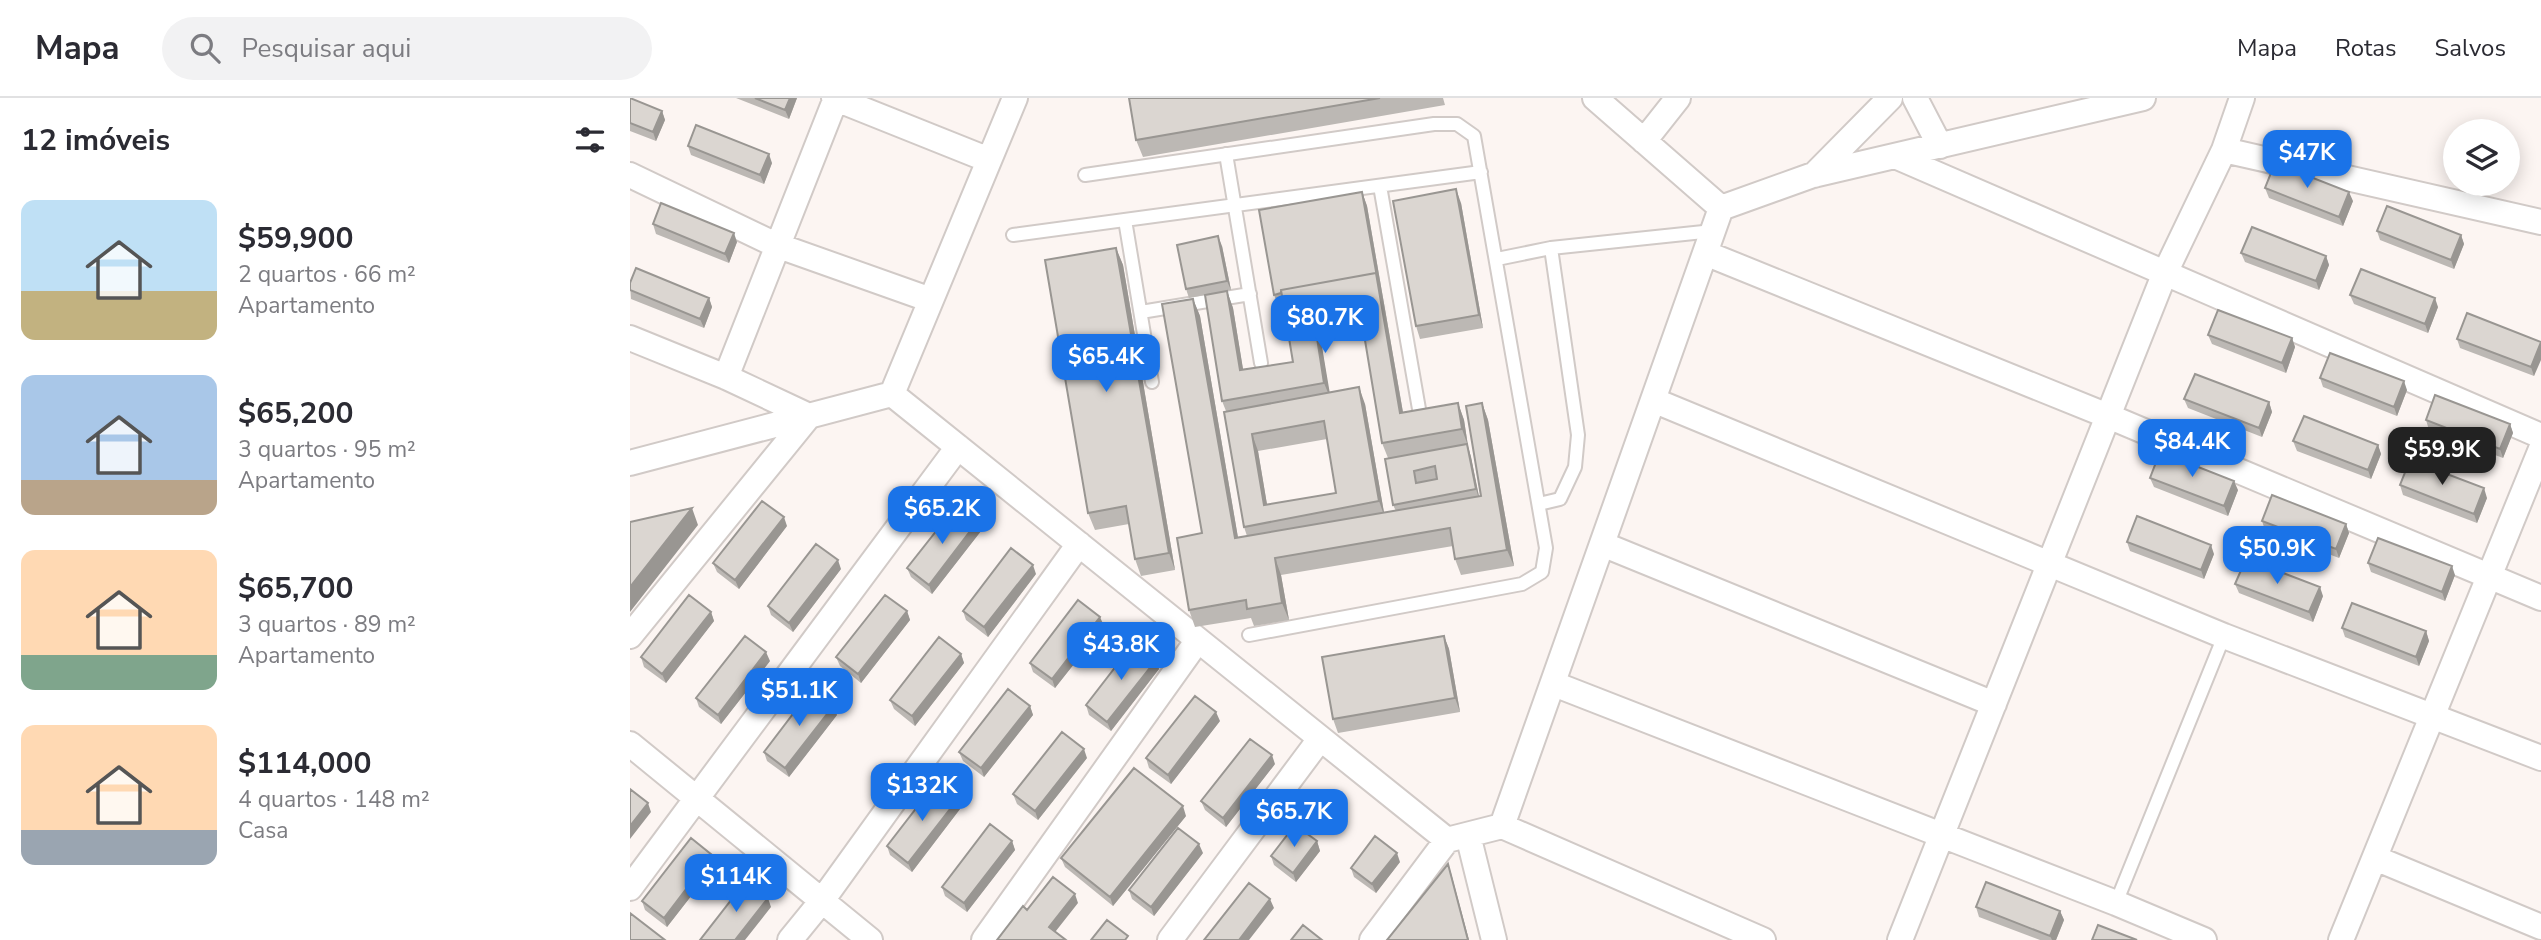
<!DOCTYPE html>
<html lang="pt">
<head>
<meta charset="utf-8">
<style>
	body { margin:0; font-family:"Nunito Sans",sans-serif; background:#f2f2f3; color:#2b2b33; height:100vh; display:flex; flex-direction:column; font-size:26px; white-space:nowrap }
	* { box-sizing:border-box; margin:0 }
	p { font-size:23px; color:#7c7c81 }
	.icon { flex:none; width:38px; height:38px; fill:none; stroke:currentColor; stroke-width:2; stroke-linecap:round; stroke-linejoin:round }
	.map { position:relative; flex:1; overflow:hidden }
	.drawer { display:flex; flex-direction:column; background:#fff; width:630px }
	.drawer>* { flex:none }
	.buttons { position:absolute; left:1813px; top:21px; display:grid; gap:14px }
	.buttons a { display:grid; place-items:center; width:77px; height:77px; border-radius:50%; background:#fff; box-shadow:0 4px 18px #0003; font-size:35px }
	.price { position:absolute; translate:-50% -60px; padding:0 16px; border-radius:14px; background:#1a73e8; color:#fff; font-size:23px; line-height:46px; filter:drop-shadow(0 2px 4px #0008) }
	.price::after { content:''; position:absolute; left:50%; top:42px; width:21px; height:16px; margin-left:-10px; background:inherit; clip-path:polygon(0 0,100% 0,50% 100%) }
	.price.active { background:#222; color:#fff }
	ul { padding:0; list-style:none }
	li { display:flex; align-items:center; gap:21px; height:175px; padding:0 21px }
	li span { display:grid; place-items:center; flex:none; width:196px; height:140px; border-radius:14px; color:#555 }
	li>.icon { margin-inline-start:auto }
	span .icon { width:84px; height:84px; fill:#fffc; stroke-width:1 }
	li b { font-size:30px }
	h2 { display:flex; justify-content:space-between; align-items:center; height:84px; padding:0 21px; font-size:30px }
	header { display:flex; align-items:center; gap:42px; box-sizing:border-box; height:98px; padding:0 35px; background:#fff; border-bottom:2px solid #e1e1e2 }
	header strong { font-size:33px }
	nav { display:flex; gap:38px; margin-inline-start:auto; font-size:24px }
	.search { width:490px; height:63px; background:#f2f2f3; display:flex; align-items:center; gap:18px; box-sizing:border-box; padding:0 24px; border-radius:38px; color:#7c7c81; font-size:26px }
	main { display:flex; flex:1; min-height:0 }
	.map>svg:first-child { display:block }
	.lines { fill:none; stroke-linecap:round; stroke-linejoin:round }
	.service-casing { stroke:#d1cac7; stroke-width:16 }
	.minor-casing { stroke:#d1cac7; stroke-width:28 }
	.service { stroke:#fff; stroke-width:12 }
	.minor { stroke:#fff; stroke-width:24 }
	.wall { fill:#bcb8b4; fill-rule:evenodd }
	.shaded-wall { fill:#999692 }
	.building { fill:#dbd6d1; stroke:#999692; stroke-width:2; fill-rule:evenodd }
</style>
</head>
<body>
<header>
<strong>Mapa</strong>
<div class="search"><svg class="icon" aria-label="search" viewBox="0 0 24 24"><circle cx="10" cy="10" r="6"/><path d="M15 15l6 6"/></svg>Pesquisar aqui</div>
<nav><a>Mapa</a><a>Rotas</a><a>Salvos</a></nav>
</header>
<main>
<section class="drawer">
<h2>12 imóveis<svg class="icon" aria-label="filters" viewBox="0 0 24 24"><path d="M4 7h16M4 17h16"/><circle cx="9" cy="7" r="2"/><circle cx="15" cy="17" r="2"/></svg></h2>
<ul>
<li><span style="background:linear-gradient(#bfe0f5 65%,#c2b280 0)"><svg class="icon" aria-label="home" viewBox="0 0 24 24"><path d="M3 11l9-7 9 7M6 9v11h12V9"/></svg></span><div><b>$59,900</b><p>2 quartos · 66 m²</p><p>Apartamento</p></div></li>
<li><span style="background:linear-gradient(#a9c7e8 75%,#b9a48a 0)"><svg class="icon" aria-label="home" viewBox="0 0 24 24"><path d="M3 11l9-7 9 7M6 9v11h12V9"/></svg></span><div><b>$65,200</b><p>3 quartos · 95 m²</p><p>Apartamento</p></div></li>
<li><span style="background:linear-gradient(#ffd9b3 75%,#7fa58c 0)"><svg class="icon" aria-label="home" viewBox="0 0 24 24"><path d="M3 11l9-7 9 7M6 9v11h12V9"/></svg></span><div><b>$65,700</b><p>3 quartos · 89 m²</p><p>Apartamento</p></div></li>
<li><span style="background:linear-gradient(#ffd9b3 75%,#9aa5b1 0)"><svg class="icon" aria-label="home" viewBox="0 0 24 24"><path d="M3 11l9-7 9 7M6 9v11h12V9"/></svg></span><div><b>$114,000</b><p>4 quartos · 148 m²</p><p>Casa</p></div></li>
</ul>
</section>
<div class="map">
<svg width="1911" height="842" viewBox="0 0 1911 842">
	<rect width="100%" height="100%" fill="#fcf5f2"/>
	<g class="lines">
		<!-- service casing -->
		<g class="service-casing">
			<path id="service" d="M596,56L631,265
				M455,77L804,26H827L844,38L916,450L912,474L892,486L619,537
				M750,88L789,311
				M495,122L522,284
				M383,137L851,74
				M867,161L921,150L1083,133
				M511,214L620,196
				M909,406L930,401L945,369L948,337L921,150
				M1486,805L1594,538"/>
		</g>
		<!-- minor casing -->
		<g class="minor-casing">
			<path id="minor" d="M204,0L359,62
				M965,0L1091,110
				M1285,0L1310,48
				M1014,43L1048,0
				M1594,52L1911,124
				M1265,58L1911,338
				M0,77L146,147L301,202
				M1184,77L1260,0
				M1091,110L1183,77L1513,0
				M1075,155L1478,318L1911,500
				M0,240L96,279L179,318L0,538
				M96,279L206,0
				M262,296L817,742L872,728L1091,110
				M262,296L385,0
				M1023,302L1594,538L1911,660
				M0,365L262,296
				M972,446L1364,606
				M924,586L1486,805L1574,842
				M0,646L240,842
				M872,728L1133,842
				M838,737L864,842
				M1745,760L1911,829
				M0,790L328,349
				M160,842L191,804L449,446
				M354,842L568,542
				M540,842L690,641
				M742,842L817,742
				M1270,842L1534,177L1594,52L1612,0
				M1711,842L1911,351"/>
		</g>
		<!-- service -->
		<use href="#service" class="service"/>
		<!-- minor -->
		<use href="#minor" class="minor"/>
	</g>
	<!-- wall -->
	<path class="wall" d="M0,0L32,13L35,22L26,43L0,33Z
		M106,0H167L159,21Z
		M499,0H813L815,7L513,59L506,42Z
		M58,48L142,65L134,86L61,57Z
		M1635,90L1723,103L1713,128L1639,100Z
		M732,94L737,108L773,314L828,305L834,322L838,348L841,359L849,398H851L852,305L858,322L884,468L831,477L825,461L823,448L651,477L659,522L624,528L621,520L565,529L559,512L572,435L563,201L570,218L608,440L617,438L614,429L596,313L592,303L597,193L603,210L613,272L663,264L654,209L649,210L644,197ZM732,224L752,345L758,360L763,407L766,413L754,415L735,306L699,295L689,231ZM697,341L706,395L637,407L628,353Z
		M831,105L853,230L790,241L786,228Z
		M23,126L107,144L99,165L26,136Z
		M1747,133L1831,137L1834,146L1824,171L1750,142Z
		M592,148L601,192L559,200L556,191Z
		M486,150L493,167L545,472L511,478L505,461L499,426L465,432L458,415Z
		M1611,155L1696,158L1699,167L1689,192L1615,164Z
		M0,185L79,200L82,209L74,230L1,201Z
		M1720,197L1808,209L1798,235L1724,206Z
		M1578,237L1662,240L1665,249L1656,275L1582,246Z
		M1827,241L1911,244L1904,278L1830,250Z
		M1690,280L1777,292L1767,318L1693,289Z
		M1554,301L1639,304L1642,314L1632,339L1558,310Z
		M1796,322L1880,326L1883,335L1873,360L1799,332Z
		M1663,343L1748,347L1751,356L1741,381L1667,353Z
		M1520,380L1608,392L1598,418L1524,389Z
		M1770,387L1857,400L1847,425L1773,397Z
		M1632,423L1716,426L1719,435L1709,460L1635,432Z
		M157,428L109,491L87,474L83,465Z
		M351,433L302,496L281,479L277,470Z
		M1497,444L1584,456L1574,481L1500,453Z
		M1738,465L1825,477L1815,503L1741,474Z
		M211,471L163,534L141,517L138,508Z
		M406,476L358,539L336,522L333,513Z
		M1605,486L1693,498L1683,524L1609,495Z
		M277,513L280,522L231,585L210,568L206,559Z
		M81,514L84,523L36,585L14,569L11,559Z
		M474,528L425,590L403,574L400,565Z
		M1712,530L1796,533L1799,543L1789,568L1715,539Z
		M814,538L819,551L830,614L708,635L703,621Z
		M331,556L334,565L285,628L264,611L260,602Z
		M526,562L529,571L481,633L459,617L456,607Z
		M140,563L91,626L69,609L66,600Z
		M400,608L403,617L354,679L333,663L329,654Z
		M207,617L159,679L137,663L134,654Z
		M590,623L541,686L519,670L516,660Z
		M457,660L408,722L387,706L383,696Z
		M645,666L596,729L575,712L571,703Z
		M327,702L330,711L282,774L260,757L257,748Z
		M556,718L483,808L435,769L431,760Z
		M382,743L385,752L337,814L315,798L312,789Z
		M687,743L690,753L666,784L644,767L641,758Z
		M573,755L524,818L502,801L499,792Z
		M82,757L86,766L37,829L15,812L12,803Z
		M770,764L746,795L724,779L721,770Z
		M1346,809L1430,813L1434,822L1426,842H1410L1349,819Z"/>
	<!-- shaded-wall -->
	<path class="shaded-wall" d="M160,0H167L159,21L155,12Z
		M32,13L35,22L26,43L23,34Z
		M139,56L142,65L134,86L130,77Z
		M826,91L831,105L853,230L849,217Z
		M732,94L737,108L776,332L770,315Z
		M1719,94L1723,103L1713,128L1709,119Z
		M104,135L107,144L99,165L95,156Z
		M1831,137L1834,146L1824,171L1821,162Z
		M588,138L592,148L601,192L597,183Z
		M486,150L493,167L545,472L539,455Z
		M1696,158L1699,167L1689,192L1686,183Z
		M597,193L603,210L616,289L610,272Z
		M79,200L82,209L74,230L70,221Z
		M1805,200L1808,209L1798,235L1795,226Z
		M563,201L570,218L611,457L605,440Z
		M683,214L689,231L701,302L694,285Z
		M1662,240L1665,249L1656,275L1652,265Z
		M1911,244V262L1904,278L1901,269Z
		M1774,283L1777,292L1767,318L1764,309Z
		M729,289L735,306L755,420L749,403Z
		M1639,304L1642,314L1632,339L1629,330Z
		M828,305L834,322L838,348L832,331Z
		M852,305L858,322L884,468L877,452Z
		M1880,326L1883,335L1873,360L1870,351Z
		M622,336L628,353L640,424L634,407Z
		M837,346L841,359L850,404L846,391Z
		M1748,347L1751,356L1741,381L1738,372Z
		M1604,383L1608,392L1598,418L1594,408Z
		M1854,390L1857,400L1847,425L1844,416Z
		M62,410L68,427L0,514V489Z
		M154,419L157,428L109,491L105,482Z
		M347,424L351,433L302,496L299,487Z
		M1716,426L1719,435L1709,460L1706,451Z
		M1581,447L1584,456L1574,481L1571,472Z
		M645,460L651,477L659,522L652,505Z
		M208,462L211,471L163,534L159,525Z
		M403,467L406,476L358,539L354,529Z
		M1822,468L1825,477L1815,503L1812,494Z
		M1690,489L1693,498L1683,524L1679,514Z
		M277,513L280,522L231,585L228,576Z
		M81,514L84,523L36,585L32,576Z
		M470,519L474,528L425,590L422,581Z
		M1796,533L1799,543L1789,568L1786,559Z
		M814,538L819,551L830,614L825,600Z
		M136,554L140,563L91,626L88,617Z
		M331,556L334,565L285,628L282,618Z
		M526,562L529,571L481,633L477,624Z
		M204,607L207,617L159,679L155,670Z
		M400,608L403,617L354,679L351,670Z
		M586,614L590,623L541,686L538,677Z
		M454,651L457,660L408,722L405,713Z
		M642,657L645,666L596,729L593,720Z
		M327,702L330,711L282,774L278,765Z
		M18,705L21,714L0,741V728Z
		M553,708L556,718L483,808L480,799Z
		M382,743L385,752L337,814L334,805Z
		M687,743L690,753L666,784L663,775Z
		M569,746L573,755L524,818L521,809Z
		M767,755L770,764L746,795L742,786Z
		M82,757L86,766L37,829L34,820Z
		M818,766L821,775L839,842H838Z
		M445,796L448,805L422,838L419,829Z
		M138,800L141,809L115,842H105Z
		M640,801L644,810L619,842H609Z
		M1430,813L1434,822L1426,842H1422L1420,838Z"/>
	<!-- building -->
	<path class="building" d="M0,0L32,13L23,34L0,25Z
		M125,0H160L155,12Z
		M499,0H750L506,42Z
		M66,27L139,56L130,77L58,48Z
		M1645,65L1719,94L1709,119L1635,90Z
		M826,91L849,217L786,228L763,103Z
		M732,94L747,179L746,175L651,192V195L644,197L629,112Z
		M31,105L104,135L95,156L23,126Z
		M1757,108L1831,137L1821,162L1747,133Z
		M1622,129L1696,158L1686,183L1611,155Z
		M588,138L597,183L556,191L547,147Z
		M486,150L539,455L505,461L496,408L458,415L415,162Z
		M6,170L79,200L70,221L0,192V185Z
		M1731,171L1805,200L1795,226L1720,197Z
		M746,175L770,315L828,305L832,331L752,345L729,206L683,214L694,285L592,303L575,197L597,193L610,272L663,264L651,192Z
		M563,201L605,440L851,398L836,308L852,305L877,452L825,461L820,430L645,460L652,505L617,511L616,502L559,512L547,440L572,435L532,206Z
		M1588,212L1662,240L1652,265L1578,237Z
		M1837,215L1911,244L1901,269L1827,241Z
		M1700,255L1774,283L1764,309L1690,280Z
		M1565,276L1639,304L1629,330L1554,301Z
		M729,289L749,403L614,429L594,314ZM694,323L706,395L634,407L622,336Z
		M1805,297L1880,326L1870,351L1796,322Z
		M1674,318L1748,347L1738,372L1663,343Z
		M837,346L846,391L763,407L755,361ZM805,368L807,381L786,385L784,373Z
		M1530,354L1604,383L1594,408L1520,380Z
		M1780,362L1854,390L1844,416L1770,387Z
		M1642,397L1716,426L1706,451L1632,423Z
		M132,403L154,419L105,482L83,465Z
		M326,408L347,424L299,487L277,470Z
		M62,410L0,489V424Z
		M1507,418L1581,447L1571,472L1497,444Z
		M1748,440L1822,468L1812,494L1738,465Z
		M186,446L208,462L159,525L138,508Z
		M381,450L403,467L354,529L333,513Z
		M1616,461L1690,489L1679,514L1605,486Z
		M59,497L81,514L32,576L11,559Z
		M255,497L277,513L228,576L206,559Z
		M448,502L470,519L422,581L400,565Z
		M1722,505L1796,533L1786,559L1712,530Z
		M115,538L136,554L88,617L66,600Z
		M814,538L825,600L703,621L692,559Z
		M309,539L331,556L282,618L260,602Z
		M504,545L526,562L477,624L456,607Z
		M182,591L204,607L155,670L134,654Z
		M378,591L400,608L351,670L329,654Z
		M565,598L586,614L538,677L516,660Z
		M432,634L454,651L405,713L383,696Z
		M620,641L642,657L593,720L571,703Z
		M504,670L553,708L480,799L431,760Z
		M305,686L327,702L278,765L257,748Z
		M0,691L18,705L0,728Z
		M360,726L382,743L334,805L312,789Z
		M665,727L687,743L663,775L641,758Z
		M548,730L569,746L521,809L499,792Z
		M745,738L767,755L742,786L721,770Z
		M61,740L82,757L34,820L12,803Z
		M818,766L838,842H757Z
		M423,779L445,796L419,829L436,842H367L393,808L397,812Z
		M116,783L138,800L105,842H70Z
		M1356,784L1430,813L1420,838L1346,809Z
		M619,785L640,801L609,842H574Z
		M0,815L35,842H0Z
		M477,822L498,838L495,842H461Z
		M673,827L692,842H661Z
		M1468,827L1507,842H1462Z"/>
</svg>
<div class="buttons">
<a><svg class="icon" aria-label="layers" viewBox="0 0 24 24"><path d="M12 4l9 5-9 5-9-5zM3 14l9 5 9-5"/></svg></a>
</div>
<b class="price" style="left:1677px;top:92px">$47K</b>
<b class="price" style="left:695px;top:257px">$80.7K</b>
<b class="price" style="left:476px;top:296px">$65.4K</b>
<b class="price" style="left:1562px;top:381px">$84.4K</b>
<b class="price active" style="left:1812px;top:389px">$59.9K</b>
<b class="price" style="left:312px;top:448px">$65.2K</b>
<b class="price" style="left:1647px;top:488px">$50.9K</b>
<b class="price" style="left:491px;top:584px">$43.8K</b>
<b class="price" style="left:169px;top:630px">$51.1K</b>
<b class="price" style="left:292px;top:725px">$132K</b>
<b class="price" style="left:664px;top:751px">$65.7K</b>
<b class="price" style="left:106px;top:816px">$114K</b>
</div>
</main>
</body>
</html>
